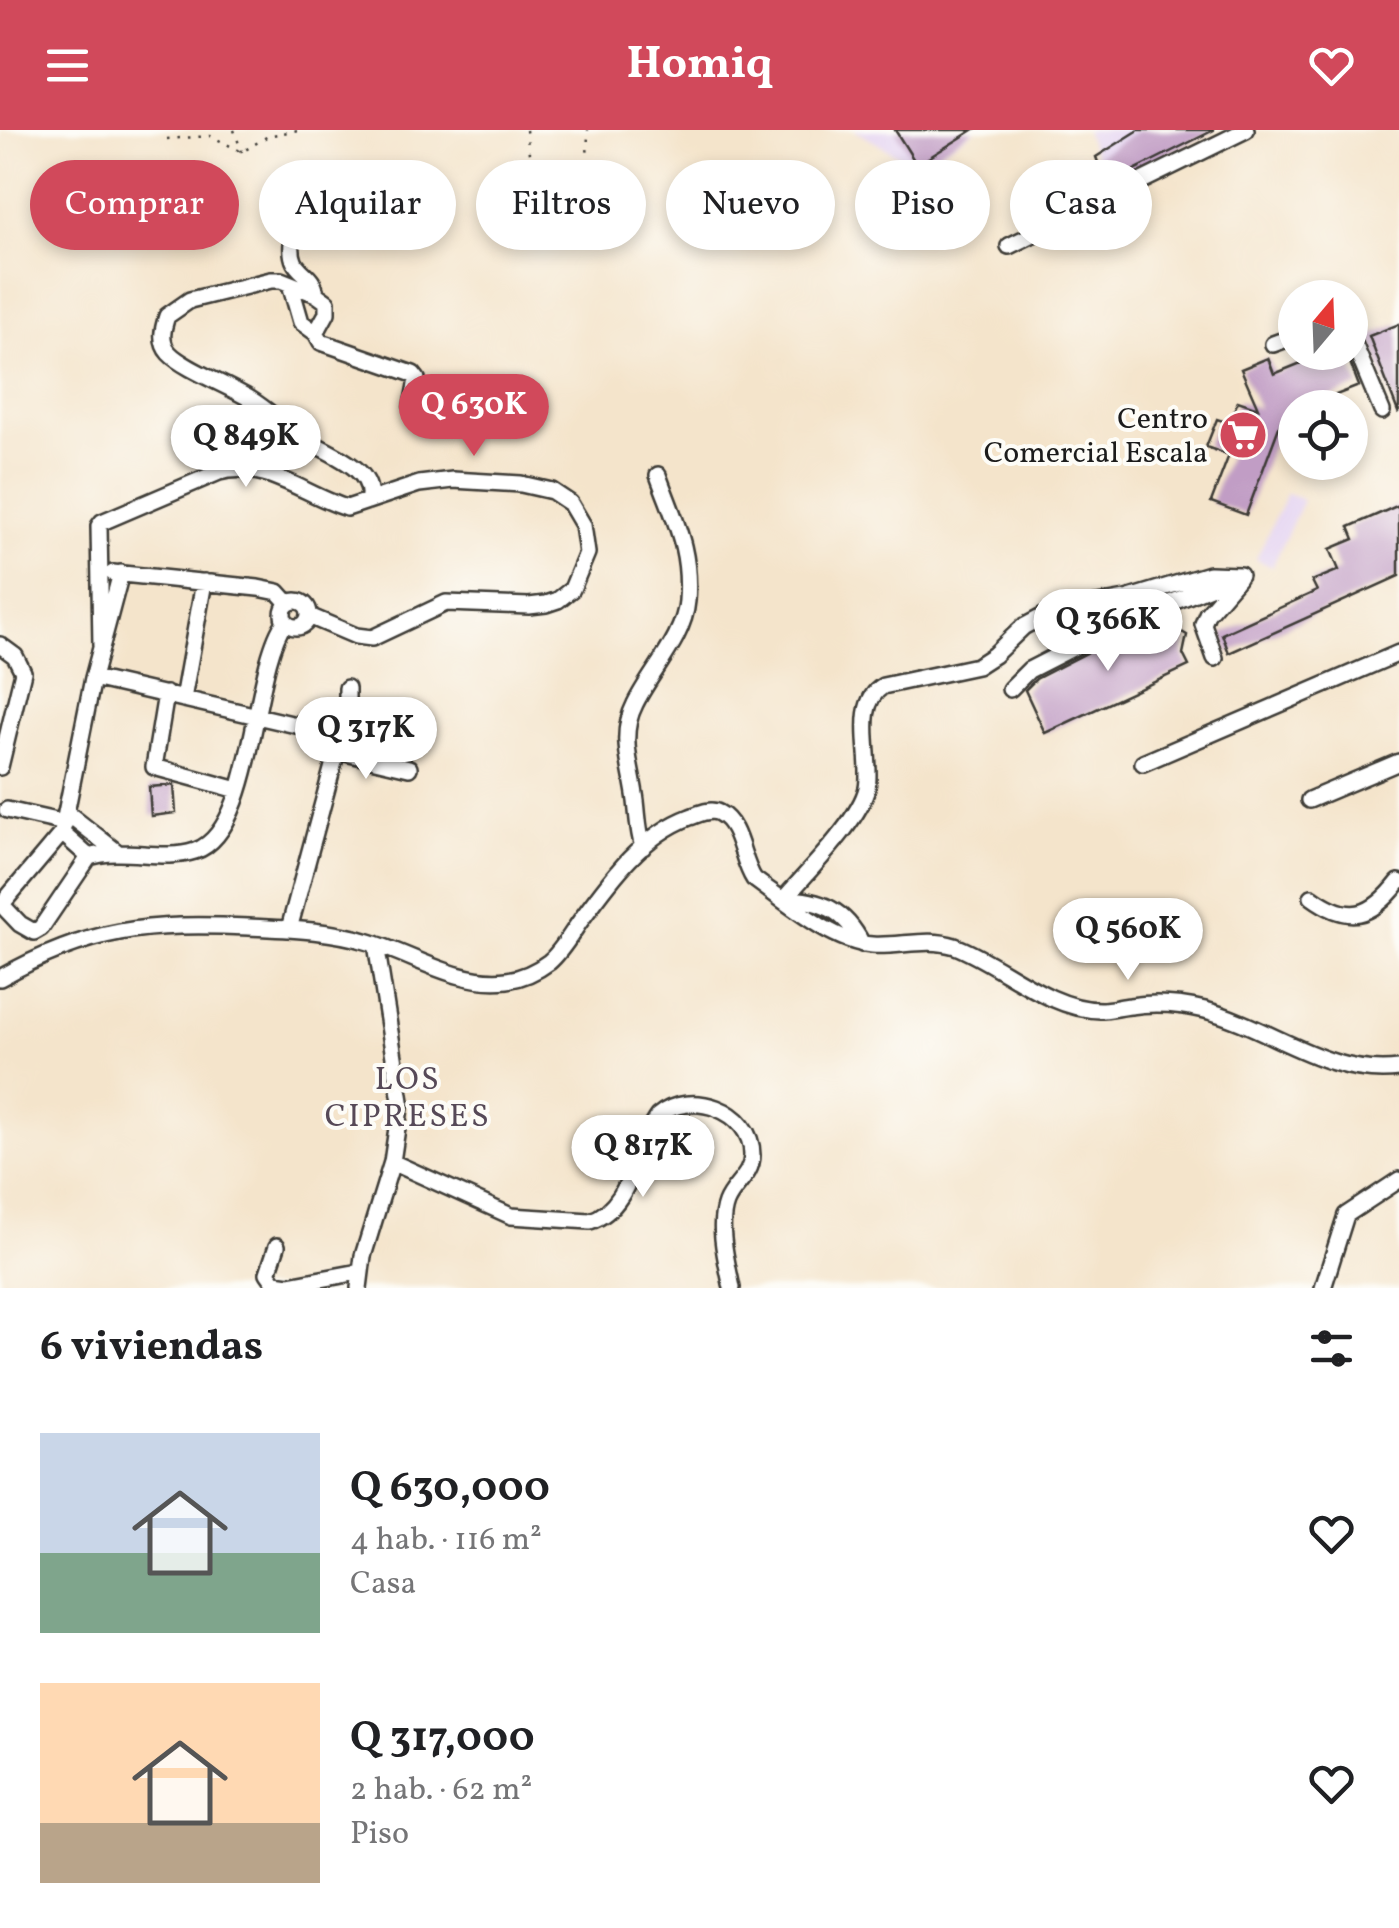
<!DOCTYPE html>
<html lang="es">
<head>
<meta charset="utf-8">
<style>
	body { margin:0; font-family:Vollkorn,serif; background:#f2f2f2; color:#202124; height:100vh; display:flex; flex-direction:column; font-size:38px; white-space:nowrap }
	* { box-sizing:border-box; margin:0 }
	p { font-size:32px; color:#757577 }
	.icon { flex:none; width:55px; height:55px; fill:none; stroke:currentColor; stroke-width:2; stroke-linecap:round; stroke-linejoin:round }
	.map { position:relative; height:1158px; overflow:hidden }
	.details { display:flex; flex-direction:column; background:#fff; flex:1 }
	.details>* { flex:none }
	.top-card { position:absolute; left:30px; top:30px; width:1340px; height:90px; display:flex; gap:20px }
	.needle { width:65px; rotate:19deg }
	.controls { position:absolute; left:1278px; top:150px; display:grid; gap:20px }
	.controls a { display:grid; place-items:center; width:90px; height:90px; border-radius:50%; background:#fff; box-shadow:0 5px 15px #0003; font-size:50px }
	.price { position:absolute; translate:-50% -85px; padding:0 22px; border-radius:35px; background:#fff; color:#222; font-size:32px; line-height:65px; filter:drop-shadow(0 2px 5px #0008) }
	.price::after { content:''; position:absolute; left:50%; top:60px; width:30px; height:22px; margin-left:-15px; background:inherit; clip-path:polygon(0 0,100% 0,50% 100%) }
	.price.active { background:#d1495b; color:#fff }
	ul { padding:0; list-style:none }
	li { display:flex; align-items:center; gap:30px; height:250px; padding:0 40px }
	li span { display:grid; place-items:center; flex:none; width:280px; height:200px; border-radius:0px; color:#555 }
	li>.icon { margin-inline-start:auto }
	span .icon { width:120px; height:120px; fill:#fffc; stroke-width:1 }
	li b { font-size:42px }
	h2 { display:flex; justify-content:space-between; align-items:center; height:120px; padding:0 40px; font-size:42px }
	.chip { padding:0 35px; border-radius:45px; background:#fff; box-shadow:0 5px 15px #0003; font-size:35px; line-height:90px }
	.chip.active { background:#d1495b; color:#fff }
	header { display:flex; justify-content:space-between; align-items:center; height:130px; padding:0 40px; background:#d1495b; color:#fff; font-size:45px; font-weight:700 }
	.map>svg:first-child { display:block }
	.built { fill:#e4d3f2 }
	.building { fill:#c19dc5 }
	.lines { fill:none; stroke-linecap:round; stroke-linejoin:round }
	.minor-casing { stroke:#3c3a36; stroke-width:20 }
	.path { stroke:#3c3a36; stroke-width:2.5; stroke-dasharray:2.5 8; stroke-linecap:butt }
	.minor { stroke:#fff; stroke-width:15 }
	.labels { text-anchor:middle; stroke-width:8; stroke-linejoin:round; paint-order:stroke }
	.poi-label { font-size:30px; fill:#1c1c1c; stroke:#fdfcf7; text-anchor:end }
	.neighbourhood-label { font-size:32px; letter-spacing:2.5px; fill:#564957; stroke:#fdfcf7 }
</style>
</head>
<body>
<header><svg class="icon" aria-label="menu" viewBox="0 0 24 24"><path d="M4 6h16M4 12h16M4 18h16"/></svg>Homiq<svg class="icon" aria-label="heart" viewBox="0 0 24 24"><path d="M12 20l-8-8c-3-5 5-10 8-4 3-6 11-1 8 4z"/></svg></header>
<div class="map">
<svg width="1399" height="1158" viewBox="0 0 1399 1158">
	<rect width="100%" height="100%" fill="#fdfcf7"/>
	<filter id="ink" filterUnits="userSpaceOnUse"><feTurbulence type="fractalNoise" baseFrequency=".01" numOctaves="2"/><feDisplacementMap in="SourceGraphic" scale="20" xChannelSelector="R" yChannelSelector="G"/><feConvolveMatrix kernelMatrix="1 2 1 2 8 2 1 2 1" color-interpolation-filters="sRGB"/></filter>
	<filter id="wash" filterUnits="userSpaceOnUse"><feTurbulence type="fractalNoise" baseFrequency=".0048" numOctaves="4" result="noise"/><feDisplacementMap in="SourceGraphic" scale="40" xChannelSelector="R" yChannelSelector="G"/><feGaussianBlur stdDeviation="2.25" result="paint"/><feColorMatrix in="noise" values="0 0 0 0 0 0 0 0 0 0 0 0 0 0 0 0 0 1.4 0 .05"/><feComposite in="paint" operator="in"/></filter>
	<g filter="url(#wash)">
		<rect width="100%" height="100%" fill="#f4e4cb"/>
		<!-- built -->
		<path class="built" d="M854,0H975L917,36Z
			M1085,0H1214L1106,54Z
			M1287,363L1303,370L1272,437L1256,429Z"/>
		<g id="blocks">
			<!-- building -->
			<path class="building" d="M895,0H973L917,35Z
				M1139,0H1214L1106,54L1096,27Z
				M1399,194V281L1398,282L1369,206Z
				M1328,222H1346L1359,256L1303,278H1295L1282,289L1246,385L1211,372L1229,325L1206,317L1217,289L1229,293L1238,271L1258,278L1241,239L1268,228L1274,244Z
				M1399,375V446L1229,523L1222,504L1317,461L1312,451L1339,440L1330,419L1354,409L1349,397Z
				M1166,487L1170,495L1187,505L1183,524L1189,536L1045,603L1025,560L1036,549L1112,510L1126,513L1131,501Z
				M174,655L176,683L151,686L149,657Z"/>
		</g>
	</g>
	<g filter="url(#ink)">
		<use href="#blocks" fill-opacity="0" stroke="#3c3a36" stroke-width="2.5"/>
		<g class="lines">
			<!-- minor casing -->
			<g class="minor-casing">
				<path id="minor" d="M292,113C289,145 312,138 316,164
					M1009,116L1246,0
					M290,154L301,192L316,203
					M1350,204L1382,281
					M1273,214L1295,206
					M368,371C378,337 321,321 300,306C283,295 268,280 250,269C230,256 184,239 169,223C159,212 163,198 167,186L190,170L271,150H281L316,164L327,172V183L316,203L321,212L413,244L417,249L412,277
					M113,443L258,458L278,462L288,473
					M283 484a13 13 0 1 1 26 0a13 13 0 1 1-26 0Z
					M1120,503L1119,494L1232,448
					M0,515L15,526L23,542L0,637
					M101,516L99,396L102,392L219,342C267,330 304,365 347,378L419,354L453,350L521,354L552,361L570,373L583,395L587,423L572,459L558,470L546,474L529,476L446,473L372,508L356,506L309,486
					M1215,528L1203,494L1207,484L1238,448
					M93,548L322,601
					M1010,559L1029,540L1119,494
					M166,564L154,637L238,660
					M183,569L204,452
					M337,621L409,638
					M1143,633L1399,523
					M1309,670L1399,632
					M7,680L65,693
					M66,682L117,722
					M62,703L89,727
					M643,717C638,701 638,688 636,671C632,637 618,607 635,574C651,541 684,508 687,471C691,419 675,392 658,345
					M1312,767C1349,794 1371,788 1399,752
					M784,769C807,742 860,690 867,658C873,627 852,575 883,556L977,536L994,525L1023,497L1051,482L1126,469L1209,444L1240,445
					M784,769C821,769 845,780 862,814
					M0,773L20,794L34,802L41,798L89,727C124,716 162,732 195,721C256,701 251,539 285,492
					M2,774L62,703L93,548L121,443
					M289,799L337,621L347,578V558
					M0,848C90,797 148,793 249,797C289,799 330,800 369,812C414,825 459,856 507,850C522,848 537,841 549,832C562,821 571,804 581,790C610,750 642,705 690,687C699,684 710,678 719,683C741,694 741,730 754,749C786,772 832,812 872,815C899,817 928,807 955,816C1002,834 1047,879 1100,880C1110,880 1120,877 1130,876C1156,872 1180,874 1205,880C1271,897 1328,948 1399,939
					M392,1032L511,1086L590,1091C632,1078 635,1017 658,986C689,959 752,979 752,1025C752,1046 733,1055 726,1073C717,1097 727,1133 732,1158
					M277,1116L268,1143L275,1153L289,1155L359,1142
					M359,1158L363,1126L392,1032L401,971L376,814
					M1323,1158L1346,1085L1399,1050"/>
			</g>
			<!-- path -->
			<path class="path" d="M234,0L242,22
				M526,0L534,62L553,103C587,82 587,36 588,0
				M167,9L211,6L242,22L268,6L298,0"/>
			<!-- minor -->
			<use href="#minor" class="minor"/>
		</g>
	</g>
	<!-- icons -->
	<defs>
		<g id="supermarket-disc" transform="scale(2.5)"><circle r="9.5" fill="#d1495b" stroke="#fdfcf7"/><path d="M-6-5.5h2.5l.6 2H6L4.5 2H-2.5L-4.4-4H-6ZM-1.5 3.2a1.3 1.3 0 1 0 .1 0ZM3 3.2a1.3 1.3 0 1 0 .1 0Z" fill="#fff"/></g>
	</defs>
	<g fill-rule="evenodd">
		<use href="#supermarket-disc" x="1243" y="305"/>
	</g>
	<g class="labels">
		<!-- poi labels -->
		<g class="poi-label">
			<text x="1208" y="298">Centro<tspan x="1208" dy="34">Comercial Escala</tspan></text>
		</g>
		<!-- neighbourhood labels -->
		<g class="neighbourhood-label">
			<text x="408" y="959">LOS<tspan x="408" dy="37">CIPRESES</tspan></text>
		</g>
	</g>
</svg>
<div class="controls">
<a><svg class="needle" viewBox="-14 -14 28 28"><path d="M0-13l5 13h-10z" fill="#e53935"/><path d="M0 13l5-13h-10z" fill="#757577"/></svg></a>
<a><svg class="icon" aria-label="locate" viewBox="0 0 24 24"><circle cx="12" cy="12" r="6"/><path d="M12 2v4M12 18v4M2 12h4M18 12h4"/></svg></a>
</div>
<b class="price active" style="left:474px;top:329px">Q 630K</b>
<b class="price" style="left:246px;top:360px">Q 849K</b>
<b class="price" style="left:1108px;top:544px">Q 366K</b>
<b class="price" style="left:366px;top:652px">Q 317K</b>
<b class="price" style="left:1128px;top:853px">Q 560K</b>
<b class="price" style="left:643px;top:1070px">Q 817K</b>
<div class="top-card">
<a class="chip active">Comprar</a>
<a class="chip">Alquilar</a>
<a class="chip">Filtros</a>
<a class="chip">Nuevo</a>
<a class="chip">Piso</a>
<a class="chip">Casa</a>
</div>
</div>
<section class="details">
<h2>6 viviendas<svg class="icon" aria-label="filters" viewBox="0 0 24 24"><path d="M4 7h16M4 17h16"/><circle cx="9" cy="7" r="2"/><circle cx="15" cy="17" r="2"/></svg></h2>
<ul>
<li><span style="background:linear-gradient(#c9d6e8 60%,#7fa58c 0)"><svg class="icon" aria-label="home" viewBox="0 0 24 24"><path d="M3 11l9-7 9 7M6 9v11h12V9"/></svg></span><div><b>Q 630,000</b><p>4 hab. · 116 m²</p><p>Casa</p></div><svg class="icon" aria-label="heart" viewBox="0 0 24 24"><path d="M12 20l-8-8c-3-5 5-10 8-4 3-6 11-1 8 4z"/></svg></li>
<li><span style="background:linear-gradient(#ffd9b3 70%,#b9a48a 0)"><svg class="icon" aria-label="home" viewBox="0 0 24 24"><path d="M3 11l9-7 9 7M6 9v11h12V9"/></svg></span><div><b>Q 317,000</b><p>2 hab. · 62 m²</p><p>Piso</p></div><svg class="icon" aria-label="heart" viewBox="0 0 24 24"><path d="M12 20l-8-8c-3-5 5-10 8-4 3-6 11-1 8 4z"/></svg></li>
</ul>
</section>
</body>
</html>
